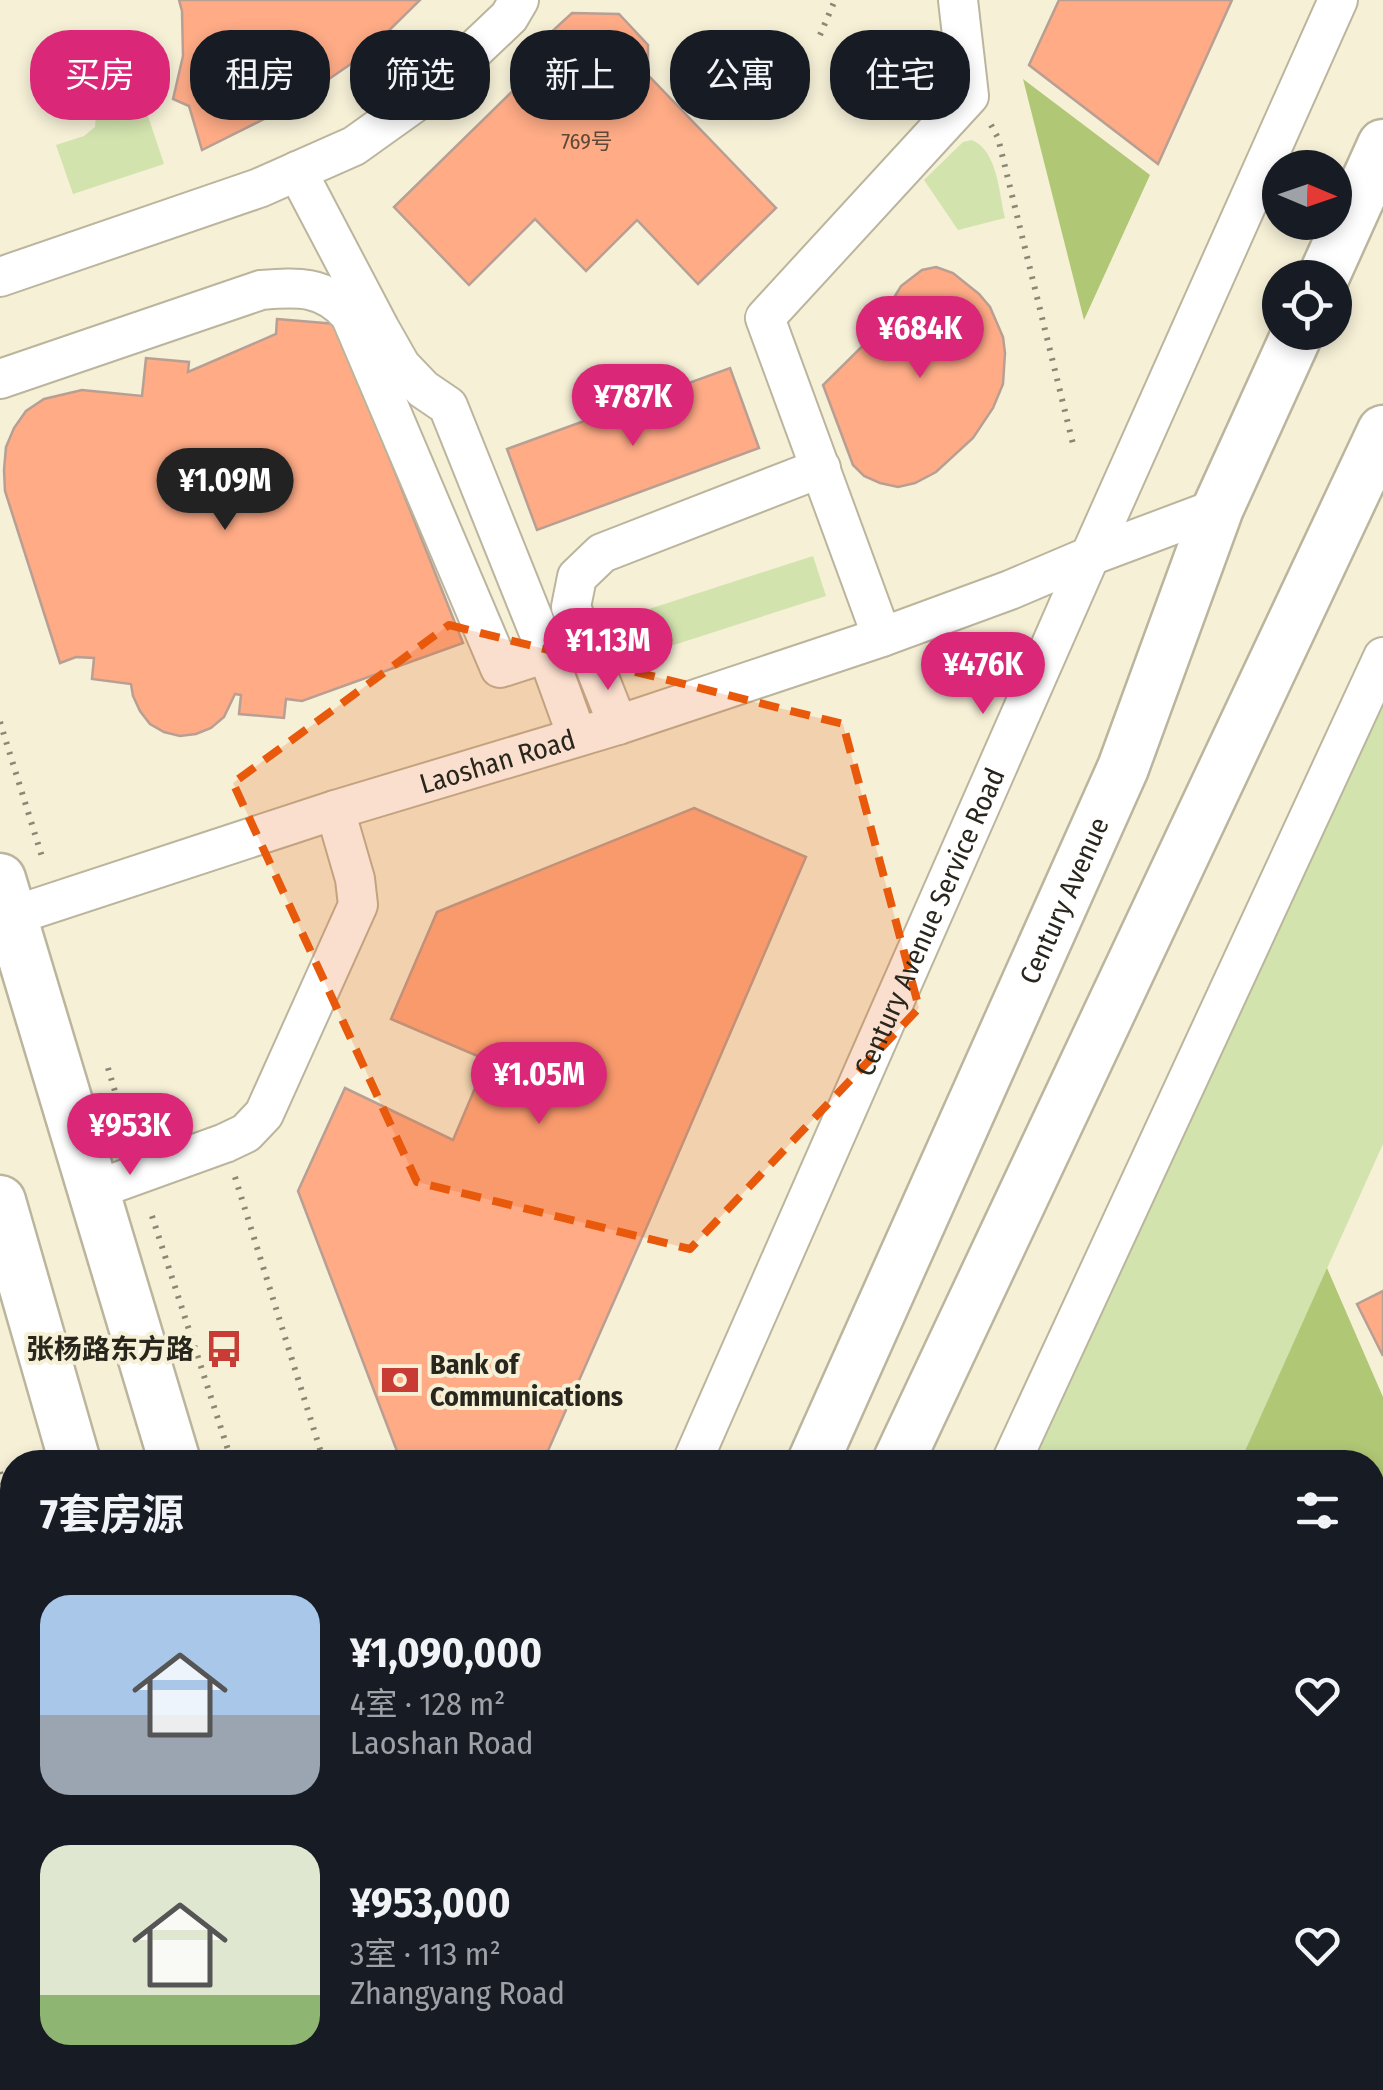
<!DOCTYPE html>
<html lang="zh">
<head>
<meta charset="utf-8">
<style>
	body { margin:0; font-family:"Fira Sans Condensed","Noto Sans SC",sans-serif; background:#20242c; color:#f1f3f6; height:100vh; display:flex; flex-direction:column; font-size:38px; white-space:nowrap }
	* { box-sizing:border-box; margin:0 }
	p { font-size:32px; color:#9ea1a6 }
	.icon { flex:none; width:55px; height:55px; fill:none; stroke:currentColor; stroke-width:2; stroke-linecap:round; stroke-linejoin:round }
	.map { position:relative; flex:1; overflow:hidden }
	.drawer { position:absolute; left:0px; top:1450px; width:1385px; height:640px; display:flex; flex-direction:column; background:#171b24; border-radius:40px 40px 0 0; box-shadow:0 5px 15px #0003 }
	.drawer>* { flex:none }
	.hud { position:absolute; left:30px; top:30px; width:1325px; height:90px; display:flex; gap:20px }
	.needle { width:65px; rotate:92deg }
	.controls { position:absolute; left:1262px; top:150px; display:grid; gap:20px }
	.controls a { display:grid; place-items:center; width:90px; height:90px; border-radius:50%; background:#171b24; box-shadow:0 5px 15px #0003; font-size:50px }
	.price { position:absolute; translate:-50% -85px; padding:0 22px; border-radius:35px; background:#db2777; color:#fff; font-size:32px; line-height:65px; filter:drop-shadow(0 2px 5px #0008) }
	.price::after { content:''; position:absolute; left:50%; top:60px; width:30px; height:22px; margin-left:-15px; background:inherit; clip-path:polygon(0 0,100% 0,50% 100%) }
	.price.active { background:#222; color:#fff }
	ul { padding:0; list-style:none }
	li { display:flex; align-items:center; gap:30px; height:250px; padding:0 40px }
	li span { display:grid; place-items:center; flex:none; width:280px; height:200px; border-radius:30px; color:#555 }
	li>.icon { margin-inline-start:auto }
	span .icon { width:120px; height:120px; fill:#fffc; stroke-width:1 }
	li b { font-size:42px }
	h2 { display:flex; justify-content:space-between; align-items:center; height:120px; padding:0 40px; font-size:42px }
	.tag { padding:0 35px; border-radius:40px; background:#171b24; box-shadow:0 5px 15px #0003; font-size:35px; line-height:90px }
	.tag.active { background:#db2777; color:#fff }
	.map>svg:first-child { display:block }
	.green { fill:#d2e3ae }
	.forest { fill:#b0c775 }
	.building { fill:#feab86; stroke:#b89f94; stroke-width:2.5 }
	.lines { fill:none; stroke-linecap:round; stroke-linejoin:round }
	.minor-casing { stroke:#bbb59d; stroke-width:42 }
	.major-casing { stroke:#bbb59d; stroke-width:55 }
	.path { stroke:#8b8776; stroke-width:6; stroke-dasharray:2.5 8; stroke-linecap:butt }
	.minor { stroke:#fff; stroke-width:38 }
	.major { stroke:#fff; stroke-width:50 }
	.marked { fill:#e8590c; fill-opacity:0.2; stroke:#e8590c; stroke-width:8; stroke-dasharray:20 12; stroke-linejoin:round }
	.labels { text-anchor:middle; stroke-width:8; stroke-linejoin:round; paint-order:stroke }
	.number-label { font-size:22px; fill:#5e4837 }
	.street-label { font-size:28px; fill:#29271d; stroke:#f6f0d7 }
	.poi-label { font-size:28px; font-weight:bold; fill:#29271d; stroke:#f6f0d7; text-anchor:end }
</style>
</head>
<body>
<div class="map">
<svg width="1383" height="2090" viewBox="0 0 1383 2090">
	<rect width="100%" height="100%" fill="#f6f0d7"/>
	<!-- green -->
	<path class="green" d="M142,98L164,164L73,194L56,145L84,136L95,127L96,113Z
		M972,140C998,151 999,194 1005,218L958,230L924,180L963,142Z
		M813,556L826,596L621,662L609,622Z
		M1383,706V1144L1240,1462H1029Z"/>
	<!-- forest -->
	<path class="forest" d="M1023,79L1150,175L1084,320Z
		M1327,1268L1383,1397V1911L1373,1914L1372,1462H1240Z"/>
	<!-- building -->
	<path class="building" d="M179,0H420L364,55L288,107L202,150L189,106L173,99L183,56L182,11Z
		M1059,0H1232L1158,164L1029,65Z
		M572,13L619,14L648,45V75L776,208L698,284L637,220L586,271L535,219L469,285L394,207L534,70L535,47Z
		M936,267L953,273L979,294L990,307L1003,337L1005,353L1003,384L993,408L973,438L936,472L915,483L898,487L880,483L864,476L853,465L823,385L902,307L895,296L901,286L922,270Z
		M277,319L336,324L463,643L302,701L286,699L284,718L239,714L241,695L235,694L224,717L211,728L196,734L180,736L164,732L150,724L140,711L133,696L131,684L92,679L94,658L76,657L60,663L5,491L4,470L6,447L14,428L26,411L44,399L82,390L142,396L146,358L189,362L188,372L276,334Z
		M730,368L759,448L537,530L507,449Z
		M694,808L806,857L648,1224L543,1462H408L400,1459L298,1191L345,1088L453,1140L487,1060L391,1019L437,912Z
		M1383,1291V1356L1357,1304Z
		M12,1816V2078H62L54,2090H0V1824Z"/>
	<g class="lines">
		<!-- minor casing -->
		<g class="minor-casing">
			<g id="minor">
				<path d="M297,171L380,329L401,366L423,389L448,406L547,653L577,736"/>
				<path d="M0,277L259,188L354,146L431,91L509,17L519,0"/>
				<path d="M0,379L261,290C298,287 324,285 350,315L500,668L547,653"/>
				<path d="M882,637L765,318L969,96L958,0"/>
				<path d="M618,725L571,607L577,577L602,553L821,468"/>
				<path id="s1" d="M0,920L335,810L618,725L882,637L1010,590L1090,556L1218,508"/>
				<path d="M92,1191L225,1143L246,1133L264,1114L358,905L355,879L335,810"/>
				<path id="s2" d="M692,1462L1090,556L1338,0"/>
				<path d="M1011,1462L1383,657"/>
				<path d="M0,1685L12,1681"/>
				<path d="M414,2090L420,2078"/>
				<path d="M724,2090L729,2078"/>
			</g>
		</g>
		<!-- major casing -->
		<g class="major-casing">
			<g id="major">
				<path d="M1323,278L1383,145"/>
				<path d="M0,879L175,1462"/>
				<path d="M0,1201L75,1462"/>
				<path id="s3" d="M813,1462L1123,768L1218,508L1298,332"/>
				<path d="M898,1462L1383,431"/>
				<path d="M1372,1984L1383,1981"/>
				<path d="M1372,2027L1383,2023"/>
				<path d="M252,2078L255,2090"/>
				<path d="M357,2078L361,2090"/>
				<path d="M513,2090L519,2078"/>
				<path d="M618,2090L624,2078"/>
				<path d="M1067,2090L1101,2078"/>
				<path d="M1222,2090L1252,2078"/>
			</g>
		</g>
		<!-- path -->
		<path class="path" d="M820,35L835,0
			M991,125L998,138L1073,444
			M0,722L43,860
			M108,1068L126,1128
			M235,1177L324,1462
			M152,1216L232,1462
			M0,1472L12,1514
			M0,1811L12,1806
			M180,2078L183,2090
			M780,2090L791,2078"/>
		<!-- minor -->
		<use href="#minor" class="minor"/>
		<!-- major -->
		<use href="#major" class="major"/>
	</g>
	<!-- marked area -->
	<path class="marked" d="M449,625L843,724L919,1008L690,1249L417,1182L233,783Z"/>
	<!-- icons -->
	<defs>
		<g id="bus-bare" transform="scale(3)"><path d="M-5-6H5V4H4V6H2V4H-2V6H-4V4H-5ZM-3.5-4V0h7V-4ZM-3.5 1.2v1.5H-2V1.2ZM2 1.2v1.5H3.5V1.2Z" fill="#c93b35" stroke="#f6f0d7" stroke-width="2.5" paint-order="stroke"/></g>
		<g id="bank-bare" transform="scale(3)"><path d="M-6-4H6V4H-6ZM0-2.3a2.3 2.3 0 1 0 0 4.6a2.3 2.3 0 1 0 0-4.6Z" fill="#c93b35" stroke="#f6f0d7" stroke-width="2.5" paint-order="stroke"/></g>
	</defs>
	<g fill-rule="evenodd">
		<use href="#bus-bare" x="224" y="1349"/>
		<use href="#bank-bare" x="400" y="1380"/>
	</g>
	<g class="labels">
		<!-- number labels -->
		<g class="number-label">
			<text x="587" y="149">769号</text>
		</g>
		<!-- street labels -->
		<g class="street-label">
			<text dy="10" stroke="none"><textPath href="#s1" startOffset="522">Laoshan Road</textPath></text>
			<text dy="10" stroke="none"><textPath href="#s3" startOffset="615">Century Avenue</textPath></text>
			<text dy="10" stroke="none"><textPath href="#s2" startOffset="590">Century Avenue Service Road</textPath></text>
		</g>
		<!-- poi labels -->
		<g class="poi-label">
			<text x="194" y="1359">张杨路东方路</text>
			<text x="430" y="1374" text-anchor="start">Bank of<tspan x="430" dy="32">Communications</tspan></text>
		</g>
	</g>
</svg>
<div class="controls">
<a><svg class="needle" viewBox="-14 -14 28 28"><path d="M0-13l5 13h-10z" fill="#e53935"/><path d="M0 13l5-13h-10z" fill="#9ea1a6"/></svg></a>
<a><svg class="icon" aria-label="locate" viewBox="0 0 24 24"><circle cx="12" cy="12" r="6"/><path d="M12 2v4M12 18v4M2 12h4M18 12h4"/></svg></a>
</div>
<b class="price" style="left:920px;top:381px">¥684K</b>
<b class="price" style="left:633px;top:449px">¥787K</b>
<b class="price active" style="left:225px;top:533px">¥1.09M</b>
<b class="price" style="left:608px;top:693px">¥1.13M</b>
<b class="price" style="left:983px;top:717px">¥476K</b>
<b class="price" style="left:539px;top:1127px">¥1.05M</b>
<b class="price" style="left:130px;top:1178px">¥953K</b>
<div class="hud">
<a class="tag active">买房</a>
<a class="tag">租房</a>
<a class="tag">筛选</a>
<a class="tag">新上</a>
<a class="tag">公寓</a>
<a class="tag">住宅</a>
</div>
<section class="drawer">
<h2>7套房源<svg class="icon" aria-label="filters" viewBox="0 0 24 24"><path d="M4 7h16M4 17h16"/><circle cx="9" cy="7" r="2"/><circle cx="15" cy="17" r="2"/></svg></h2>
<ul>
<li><span style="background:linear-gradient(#a9c7e8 60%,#9aa5b1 0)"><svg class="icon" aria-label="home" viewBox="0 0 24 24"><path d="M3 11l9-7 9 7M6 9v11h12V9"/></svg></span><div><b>¥1,090,000</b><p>4室 · 128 m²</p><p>Laoshan Road</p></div><svg class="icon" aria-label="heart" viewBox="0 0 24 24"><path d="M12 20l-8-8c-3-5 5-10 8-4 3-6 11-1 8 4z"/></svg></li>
<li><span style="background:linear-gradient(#dfe7d0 75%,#8fb573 0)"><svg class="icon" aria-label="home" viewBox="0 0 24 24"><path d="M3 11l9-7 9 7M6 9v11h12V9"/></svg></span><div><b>¥953,000</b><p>3室 · 113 m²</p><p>Zhangyang Road</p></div><svg class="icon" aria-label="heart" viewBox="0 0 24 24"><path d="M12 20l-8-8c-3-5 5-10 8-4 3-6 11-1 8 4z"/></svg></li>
</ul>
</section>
</div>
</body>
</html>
